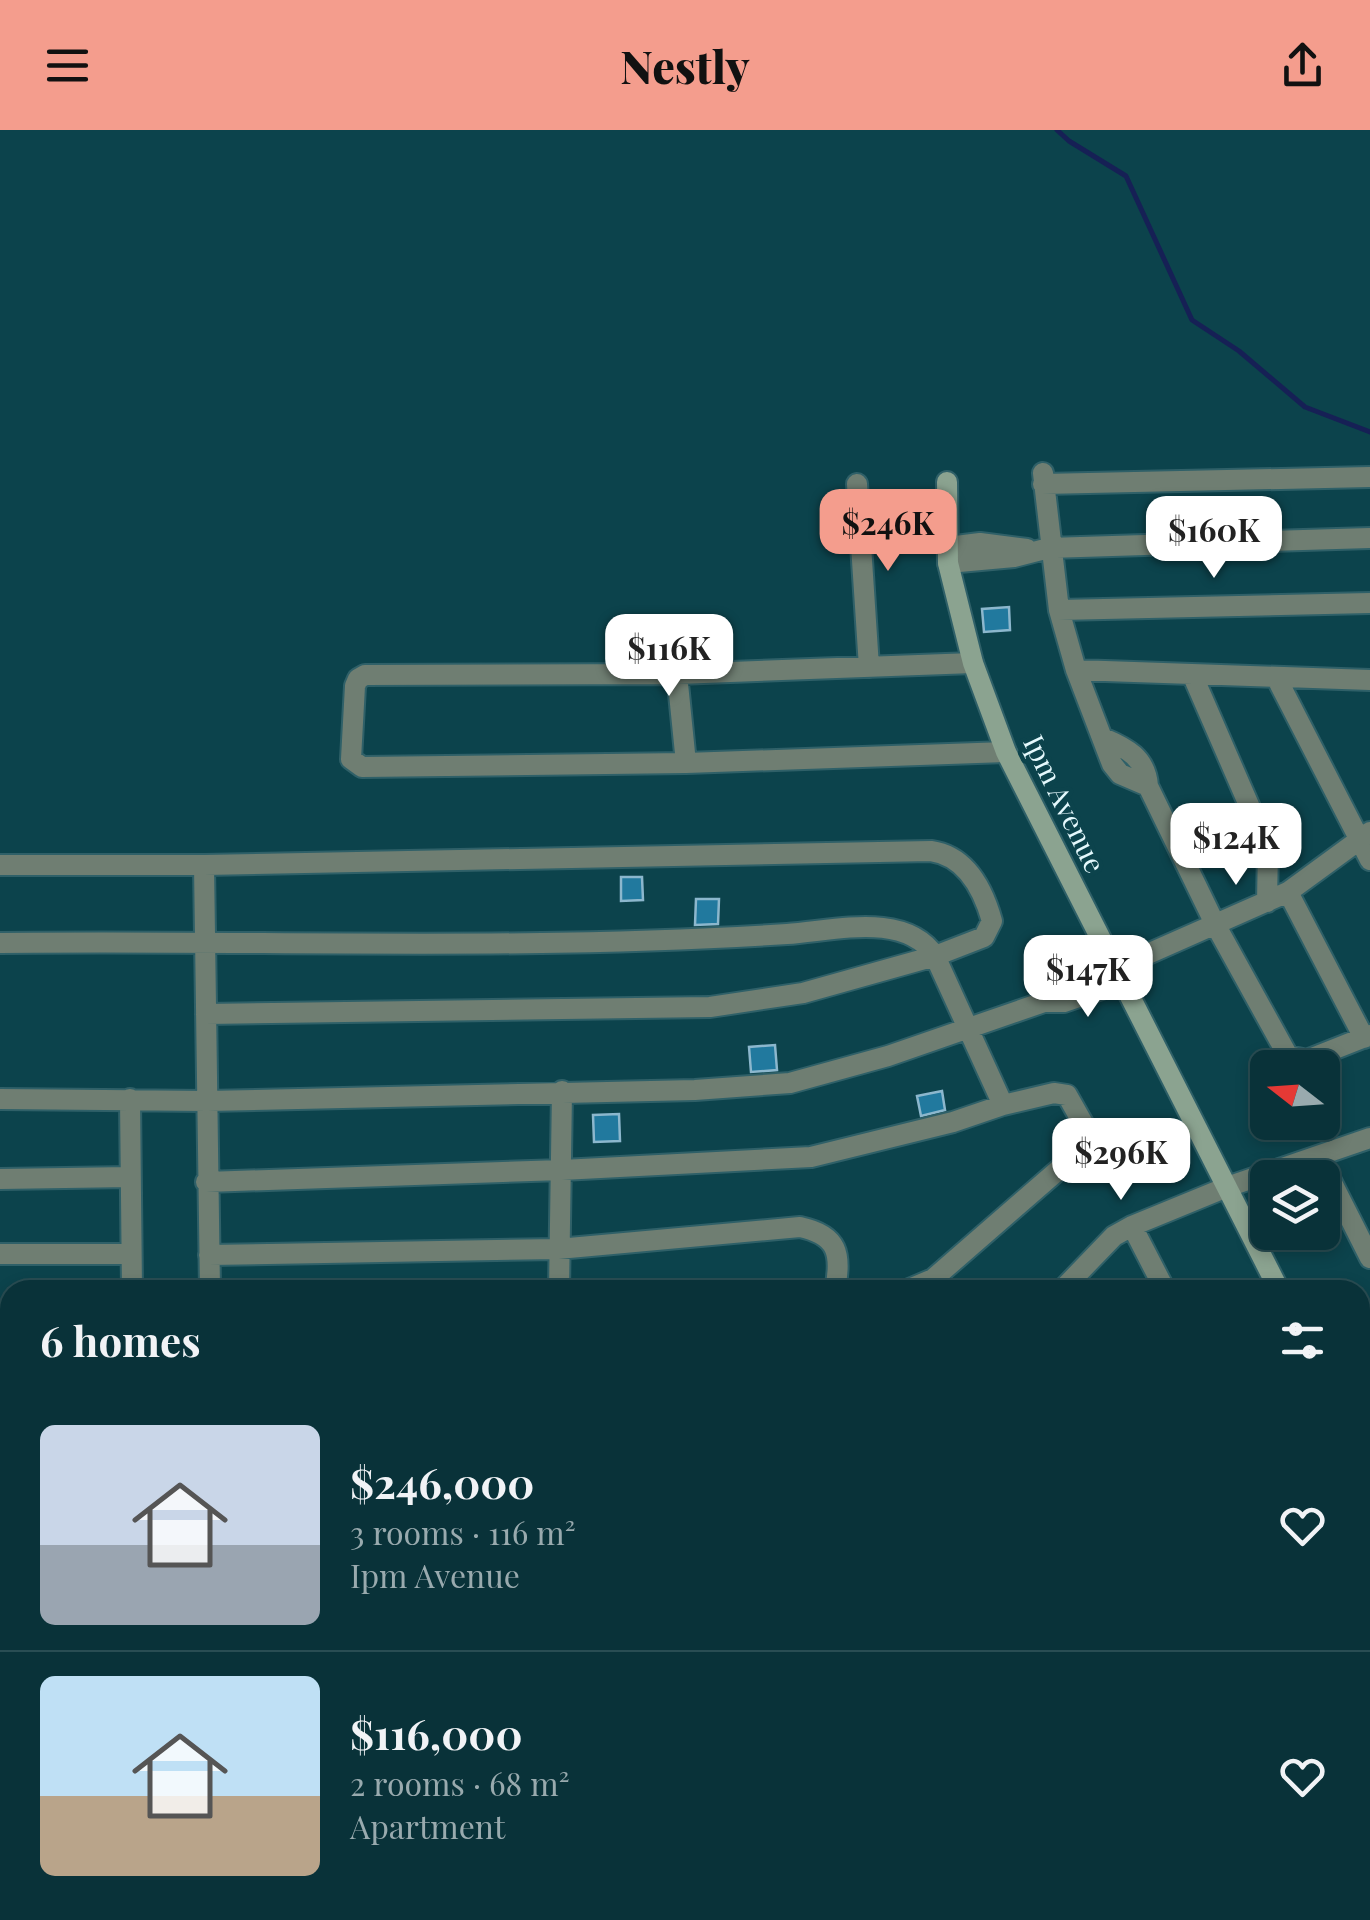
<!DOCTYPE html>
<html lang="en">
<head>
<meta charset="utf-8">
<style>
	body { margin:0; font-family:"Playfair Display",serif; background:#123a41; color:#f1f3f6; height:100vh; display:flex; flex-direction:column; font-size:38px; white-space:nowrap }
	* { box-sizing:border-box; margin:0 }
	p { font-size:32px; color:#99aaae }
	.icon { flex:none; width:55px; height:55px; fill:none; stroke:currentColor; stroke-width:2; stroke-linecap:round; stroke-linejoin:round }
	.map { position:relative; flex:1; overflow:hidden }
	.side { position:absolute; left:0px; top:1150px; width:1370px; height:640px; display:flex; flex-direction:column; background:#093239; border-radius:30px 30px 0 0; box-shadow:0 5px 15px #0003,0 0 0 2px #294d53 }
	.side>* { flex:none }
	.needle { width:65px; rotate:287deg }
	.buttons { position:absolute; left:1250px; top:920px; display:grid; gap:20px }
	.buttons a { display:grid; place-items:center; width:90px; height:90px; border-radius:15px; background:#093239; box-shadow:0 5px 15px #0003,0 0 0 2px #294d53; font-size:50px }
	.price { position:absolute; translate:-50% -85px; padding:0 22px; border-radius:20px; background:#fff; color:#222; font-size:32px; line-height:65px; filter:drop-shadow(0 2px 5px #0008) }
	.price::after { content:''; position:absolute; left:50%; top:60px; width:30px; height:22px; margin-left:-15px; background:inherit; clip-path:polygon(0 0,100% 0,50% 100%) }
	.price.on { background:#f49d8d; color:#111 }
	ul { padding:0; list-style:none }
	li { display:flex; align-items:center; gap:30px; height:250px; padding:0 40px }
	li+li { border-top:2px solid #294d53 }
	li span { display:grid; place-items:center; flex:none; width:280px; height:200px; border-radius:15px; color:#555 }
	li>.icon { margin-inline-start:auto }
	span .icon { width:120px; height:120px; fill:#fffc; stroke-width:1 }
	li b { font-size:42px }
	h2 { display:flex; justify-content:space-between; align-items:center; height:120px; padding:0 40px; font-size:42px }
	header { display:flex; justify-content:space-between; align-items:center; height:130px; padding:0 40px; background:#f49d8d; color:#111; font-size:45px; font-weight:800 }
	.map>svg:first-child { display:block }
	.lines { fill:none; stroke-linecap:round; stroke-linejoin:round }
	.stream { stroke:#162055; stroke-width:5 }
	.building { fill:#21799e; stroke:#8cb7cd; stroke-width:2.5 }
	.street-casing { stroke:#2f6068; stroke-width:24 }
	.secondary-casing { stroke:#2f6068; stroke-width:24 }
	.street { stroke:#6f7e72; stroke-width:20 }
	.secondary { stroke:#8ba390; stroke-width:20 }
	.labels { text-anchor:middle; stroke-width:9; stroke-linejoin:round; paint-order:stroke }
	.street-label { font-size:28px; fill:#e5f9fd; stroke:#0c434c }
</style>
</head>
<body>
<header><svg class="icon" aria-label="menu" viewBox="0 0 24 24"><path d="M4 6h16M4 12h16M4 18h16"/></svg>Nestly<svg class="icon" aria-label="share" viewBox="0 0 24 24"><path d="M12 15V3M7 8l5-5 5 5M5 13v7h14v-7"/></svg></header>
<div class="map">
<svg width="1370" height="1790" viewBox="0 0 1370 1790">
	<rect width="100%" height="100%" fill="#0c434c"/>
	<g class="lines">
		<!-- stream -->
		<path class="stream" d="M1057,0L1069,11L1126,46L1192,190L1239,221L1305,277L1370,302"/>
	</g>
	<!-- building -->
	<path class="building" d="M1009,477L1010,500L984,502L982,479Z
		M621,747H642L643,770L621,771Z
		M696,769H719L718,794L695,795Z
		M775,915L777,940L751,942L749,917Z
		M942,961L945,980L921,986L917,966Z
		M619,984L620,1011L594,1012L593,985Z"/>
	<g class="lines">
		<!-- street casing -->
		<g class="street-casing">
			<path id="street" d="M1043,343L1059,480L1076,540L1112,634L1120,644L1148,656
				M857,354L869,537
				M1043,354L1370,347
				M948,417L980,413L1027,419
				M948,433L1014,427L1049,418L1370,408
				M1059,480L1370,473
				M1076,540L1370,550
				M677,544L686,633L362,637L351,629L355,556L358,549L365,545L677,544L973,533
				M1192,544L1268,719L1267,772
				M1276,547L1370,730
				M1103,608C1127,618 1146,628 1148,656L1215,794L1288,926L1307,930L1370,905
				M686,633L1006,622
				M0,735H204L931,721C966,726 983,759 992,791L984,807L935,826L803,863L710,877L206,884
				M204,735L210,1160
				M1288,762L1364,908
				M0,813C262,810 526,821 787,804C834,801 905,781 935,826L1003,975
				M1116,838L1288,762L1370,702
				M1044,872L1057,855L1112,830
				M0,969L207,971L695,960L790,953L888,926L1044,872H1064L1122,852
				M130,969L132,1160
				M1319,1027L1370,1128
				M0,1049L130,1047
				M206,1052L562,1040L811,1027L953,992L1003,975L1054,963L1067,965L1089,1004L1086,1016L933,1149L907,1160
				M1132,1096L1165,1160
				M0,1124H131
				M209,1125L558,1119L800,1097C838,1105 842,1124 835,1160
				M559,1160L562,961
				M1062,1160L1114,1106L1132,1096L1227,1057L1370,1008
				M0,1199H10
				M0,1275H10
				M0,1351H10
				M1360,1393L1370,1388
				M0,1426L10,1427
				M0,1507L10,1506
				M1360,1525L1370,1521
				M0,1585L10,1584
				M1360,1660L1370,1656
				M0,1664H10
				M0,1733L10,1725
				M1360,1775L1370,1772
				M670,1780L671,1790
				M974,1780L980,1790
				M1080,1780L1085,1790
				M1215,1780L1219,1790
				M191,1790L203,1780
				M358,1790V1780
				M448,1790V1780
				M549,1790V1780"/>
		</g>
		<!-- secondary casing -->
		<g class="secondary-casing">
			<path id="secondary" d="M947,352L948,433L973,533L1006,622L1279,1160
				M1360,1318L1370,1334"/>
		</g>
		<!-- street -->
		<use href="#street" class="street"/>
		<!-- secondary -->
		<use href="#secondary" class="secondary"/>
	</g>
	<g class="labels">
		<!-- street labels -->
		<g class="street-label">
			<text transform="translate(1064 674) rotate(64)" y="10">Ipm Avenue</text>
		</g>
	</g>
</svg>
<div class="buttons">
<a><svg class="needle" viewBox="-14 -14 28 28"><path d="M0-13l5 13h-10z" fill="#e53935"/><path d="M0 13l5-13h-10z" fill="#99aaae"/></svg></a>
<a><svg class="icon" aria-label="layers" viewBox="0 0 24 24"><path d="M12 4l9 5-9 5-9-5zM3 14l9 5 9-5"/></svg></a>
</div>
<b class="price on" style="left:888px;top:444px">$246K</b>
<b class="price" style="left:1214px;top:451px">$160K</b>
<b class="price" style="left:669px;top:569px">$116K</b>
<b class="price" style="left:1236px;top:758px">$124K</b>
<b class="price" style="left:1088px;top:890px">$147K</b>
<b class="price" style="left:1121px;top:1073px">$296K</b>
<section class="side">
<h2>6 homes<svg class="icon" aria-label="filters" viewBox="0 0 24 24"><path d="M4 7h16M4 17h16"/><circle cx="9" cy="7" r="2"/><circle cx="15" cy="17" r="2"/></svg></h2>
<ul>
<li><span style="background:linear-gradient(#c9d6e8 60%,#9aa5b1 0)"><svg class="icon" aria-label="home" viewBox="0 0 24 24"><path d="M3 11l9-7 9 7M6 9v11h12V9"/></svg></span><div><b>$246,000</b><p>3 rooms · 116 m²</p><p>Ipm Avenue</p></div><svg class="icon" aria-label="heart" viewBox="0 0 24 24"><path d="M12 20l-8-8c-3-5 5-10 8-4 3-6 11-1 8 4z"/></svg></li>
<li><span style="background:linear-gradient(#bfe0f5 60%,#b9a48a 0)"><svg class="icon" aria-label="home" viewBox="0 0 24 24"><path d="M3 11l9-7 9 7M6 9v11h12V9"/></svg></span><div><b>$116,000</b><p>2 rooms · 68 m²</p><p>Apartment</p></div><svg class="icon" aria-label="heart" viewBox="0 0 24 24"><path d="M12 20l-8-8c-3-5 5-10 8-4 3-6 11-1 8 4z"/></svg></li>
</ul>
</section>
</div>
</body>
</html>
